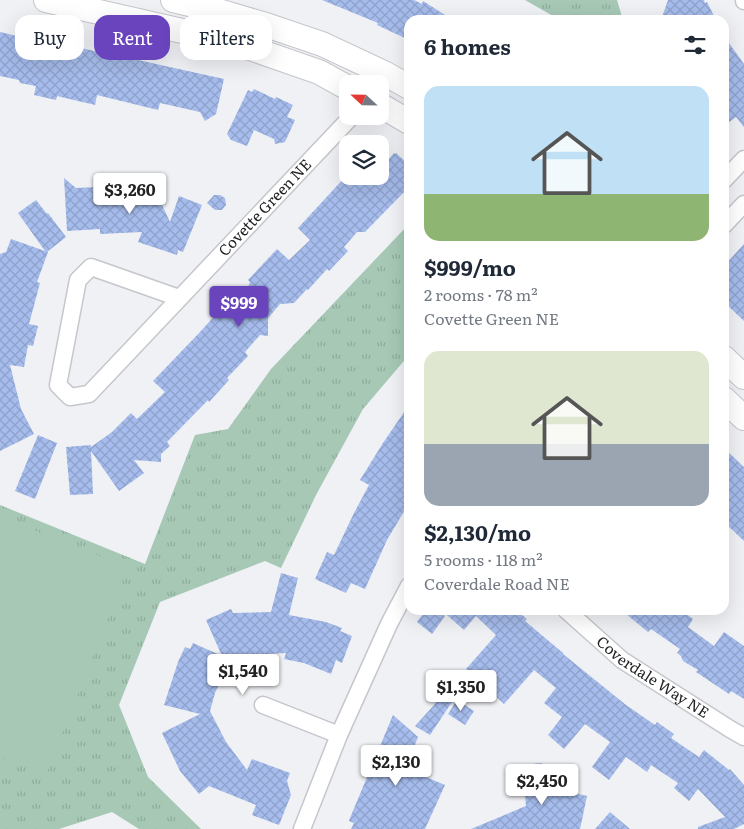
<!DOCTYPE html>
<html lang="en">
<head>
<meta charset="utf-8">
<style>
	body { margin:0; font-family:Literata,serif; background:#f6f6f7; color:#1f2937; height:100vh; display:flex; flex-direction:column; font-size:19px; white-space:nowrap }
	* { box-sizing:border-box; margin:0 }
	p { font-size:16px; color:#747a83 }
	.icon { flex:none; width:28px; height:28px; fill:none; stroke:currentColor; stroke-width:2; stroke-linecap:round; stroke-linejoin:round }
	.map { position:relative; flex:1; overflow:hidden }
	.side { position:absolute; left:404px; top:15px; width:325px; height:600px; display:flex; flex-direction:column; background:#fff; border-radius:15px; box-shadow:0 5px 20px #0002 }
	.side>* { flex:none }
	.hud { position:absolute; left:15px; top:15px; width:314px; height:45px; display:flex; gap:10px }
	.needle { width:32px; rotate:292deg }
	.controls { position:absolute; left:339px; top:75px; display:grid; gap:10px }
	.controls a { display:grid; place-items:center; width:50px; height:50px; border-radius:10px; background:#fff; box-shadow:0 5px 20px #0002; font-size:25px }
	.price { position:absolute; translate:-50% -42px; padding:0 11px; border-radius:5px; background:#fff; color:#222; font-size:16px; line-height:32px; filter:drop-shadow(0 1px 2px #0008) }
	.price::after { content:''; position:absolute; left:50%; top:30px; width:15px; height:11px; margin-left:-8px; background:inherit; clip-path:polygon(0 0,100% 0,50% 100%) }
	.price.current { background:#6a44bd; color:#fff }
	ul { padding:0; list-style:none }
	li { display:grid; align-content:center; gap:10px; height:265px; padding:0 20px }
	li span { display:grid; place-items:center; height:155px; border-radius:15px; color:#555 }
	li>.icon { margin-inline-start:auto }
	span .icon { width:90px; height:90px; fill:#fffc; stroke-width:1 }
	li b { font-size:21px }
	h2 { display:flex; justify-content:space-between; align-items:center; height:60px; padding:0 20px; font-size:21px }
	.tag { padding:0 18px; border-radius:15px; background:#fff; box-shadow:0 5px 20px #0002; font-size:18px; line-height:45px }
	.tag.current { background:#6a44bd; color:#fff }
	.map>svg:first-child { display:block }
	.park { fill:url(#park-tufts) }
	.garden { fill:#a6c8b5 }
	.building { fill:url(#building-cross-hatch) }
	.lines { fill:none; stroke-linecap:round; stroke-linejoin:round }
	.street-casing { stroke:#c5c7cc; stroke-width:19 }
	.secondary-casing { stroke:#c5c7cc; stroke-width:26 }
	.street { stroke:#fff; stroke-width:16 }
	.secondary { stroke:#fff; stroke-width:24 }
	.labels { text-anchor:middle; stroke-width:4; stroke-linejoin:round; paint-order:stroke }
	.street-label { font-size:15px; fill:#1f2022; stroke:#eff1f5 }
</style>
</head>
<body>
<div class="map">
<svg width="744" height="829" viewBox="0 0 744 829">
	<defs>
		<pattern id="park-tufts" width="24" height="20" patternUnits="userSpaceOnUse" patternTransform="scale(1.25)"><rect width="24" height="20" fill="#a6c8b5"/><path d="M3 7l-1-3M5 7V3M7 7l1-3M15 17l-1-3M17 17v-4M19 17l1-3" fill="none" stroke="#8eac9b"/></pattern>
		<pattern id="building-cross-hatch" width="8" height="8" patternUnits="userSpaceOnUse" patternTransform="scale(1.25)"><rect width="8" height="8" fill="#a6bcec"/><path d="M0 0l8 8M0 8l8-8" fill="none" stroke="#8ea1ca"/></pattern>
	</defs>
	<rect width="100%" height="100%" fill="#eff1f5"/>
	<!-- park -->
	<path class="park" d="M525,0H617L623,20H560Z
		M409,224V355L363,409L316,495L281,568L265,561L160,602L119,705L148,777L201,829H139L112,812L59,829H0V505L145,564L195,435L228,429L271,369Z"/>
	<!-- garden -->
	<path class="garden" d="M0,517L128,567L46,775L0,757Z"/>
	<!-- building -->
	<path class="building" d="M322,0H414L422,4L423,1L453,20H409V40L377,25L378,23Z
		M668,0H704L705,3L707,2L716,20H661Z
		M0,32L51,44V41L120,57V56L224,79L216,114L205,121L200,112L160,103L158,110L97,95L95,105L57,96L56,100L34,95L36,86L20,83L19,80L0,76Z
		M724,36L744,64V127L736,117L724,126Z
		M254,89L275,99L276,97L293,105L287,117L295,120L285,142L275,144L274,139L254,130L247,146L231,140L227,134L248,90L252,92Z
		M380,153L388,160L394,153L395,154L396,153L409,165V187L365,232H357L344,247L348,251L329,271L327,269L308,290L307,289L294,303L280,304L268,318V336L260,335L245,352L248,356L227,378L229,380L209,402L208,400L167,442L170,446L161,454V462L134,460L144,473L119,491L91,451L93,494L70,495L66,447L91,445V447L112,432L131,413L137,419L165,392L153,381L200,332L229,300L239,310L250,282L248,280L277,249L289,260L310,240L298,228L346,176H380Z
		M64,178L76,188L98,187V182L127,181L128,204L156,192L170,222L179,196L202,205L183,252L178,250L177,255L138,242L142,232L100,234V229L67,231Z
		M214,195H220L225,198L226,205L222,210H215L207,203Z
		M36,200L47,214L48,213L66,237L47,252H48L37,282L40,283L29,324L38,326L33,346L28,345L24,367L10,365L21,409L34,434L0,451V254L6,252L11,239L45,251L18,213Z
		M744,244V321L724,302V266Z
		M409,405V503L387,540L365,589L351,583L346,593L315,579L327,552L334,555L354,513L369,485L360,480L383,443Z
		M38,435L57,443L35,499L15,491Z
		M724,448L744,467V541L724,522Z
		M281,573L298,578L289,615L326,622L342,628L340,631L352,636L342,663L336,660L331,674L304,663L284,659L286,653L253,655L227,667L215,693L210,711L226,742L247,770L252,759L290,773L287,781L291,795L279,825L252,815L256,805L209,786L199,794L180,771L162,733L200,714L164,705L178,662L185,647L190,649L193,643L222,656L206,620L231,609L233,613L271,612Z
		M426,610H437L445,616L432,634L417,622Z
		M441,610H516L527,619L525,621L563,653V654L626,705L655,725L657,722L674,734L671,738L699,757L704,750L729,770L730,769L744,785V824L734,829H698V827L725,817L698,789L689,801L674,788L678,783L651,765L647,772L626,757L609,780L592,767L610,742L585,724L564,749L548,735L562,717L544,703L556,688L534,670L504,704L466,669L496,635L476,616L464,630Z
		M621,610H681L693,619L688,627L714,646L724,632L744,646V699L731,691L729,694L696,672L698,670L683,661L681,656L677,653L680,649L651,629L648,632Z
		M455,682L462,687L430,735L415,726Z
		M457,700L474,711L465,725L448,714Z
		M393,715L418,737L407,765L415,768L414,772L445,785L425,829H351L354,823L349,821L350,818Z
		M542,763L545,786L587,796L580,829H471L526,806L522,765Z
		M610,812L630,829H595Z"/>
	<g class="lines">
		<!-- street casing -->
		<g class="street-casing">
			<g id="street">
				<path d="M744,0V1"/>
				<path d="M724,180L744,159"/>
				<path d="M724,225L744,204"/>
				<path id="s1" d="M179,298L91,267L78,280L58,385L70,397L89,394L352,116"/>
				<path id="s2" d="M566,610L622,660L730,729L744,737"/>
				<path d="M263,705L339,735"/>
				<path d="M302,829L339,735L389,624L409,586"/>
			</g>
		</g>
		<!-- secondary casing -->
		<g class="secondary-casing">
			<path id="secondary" d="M46,0L213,38L250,48L319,72L348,88
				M173,0L215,10L269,26L322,44L384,73L409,87
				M380,105L409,122
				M724,358L744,377
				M724,399L744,418"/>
		</g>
		<!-- street -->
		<use href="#street" class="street"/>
		<!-- secondary -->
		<use href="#secondary" class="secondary"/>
	</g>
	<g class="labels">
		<!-- street labels -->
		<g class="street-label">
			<text dy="5" stroke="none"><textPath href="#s1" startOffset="511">Covette Green NE</textPath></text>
			<text dy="5" stroke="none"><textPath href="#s2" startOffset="110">Coverdale Way NE</textPath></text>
		</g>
	</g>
</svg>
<div class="controls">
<a><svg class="needle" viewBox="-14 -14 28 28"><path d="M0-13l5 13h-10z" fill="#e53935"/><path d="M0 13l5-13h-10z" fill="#747a83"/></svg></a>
<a><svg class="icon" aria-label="layers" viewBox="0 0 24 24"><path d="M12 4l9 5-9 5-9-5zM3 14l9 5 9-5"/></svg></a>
</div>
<b class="price" style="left:130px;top:215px">$3,260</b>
<b class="price current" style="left:239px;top:328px">$999</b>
<b class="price" style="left:243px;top:696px">$1,540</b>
<b class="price" style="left:461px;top:712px">$1,350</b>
<b class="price" style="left:396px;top:787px">$2,130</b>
<b class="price" style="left:542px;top:806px">$2,450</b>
<div class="hud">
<a class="tag">Buy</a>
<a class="tag current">Rent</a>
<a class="tag">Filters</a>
</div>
<section class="side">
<h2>6 homes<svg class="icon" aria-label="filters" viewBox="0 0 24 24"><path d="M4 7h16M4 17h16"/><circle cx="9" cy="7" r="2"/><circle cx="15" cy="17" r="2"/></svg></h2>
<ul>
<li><span style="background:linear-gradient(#bfe0f5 70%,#8fb573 0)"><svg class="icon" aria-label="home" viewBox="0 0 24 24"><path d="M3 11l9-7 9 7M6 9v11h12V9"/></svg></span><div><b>$999/mo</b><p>2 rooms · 78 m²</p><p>Covette Green NE</p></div></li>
<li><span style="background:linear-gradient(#dfe7d0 60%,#9aa5b1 0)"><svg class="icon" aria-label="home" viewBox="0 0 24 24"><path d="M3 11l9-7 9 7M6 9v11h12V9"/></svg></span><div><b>$2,130/mo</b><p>5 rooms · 118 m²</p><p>Coverdale Road NE</p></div></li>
</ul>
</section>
</div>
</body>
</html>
